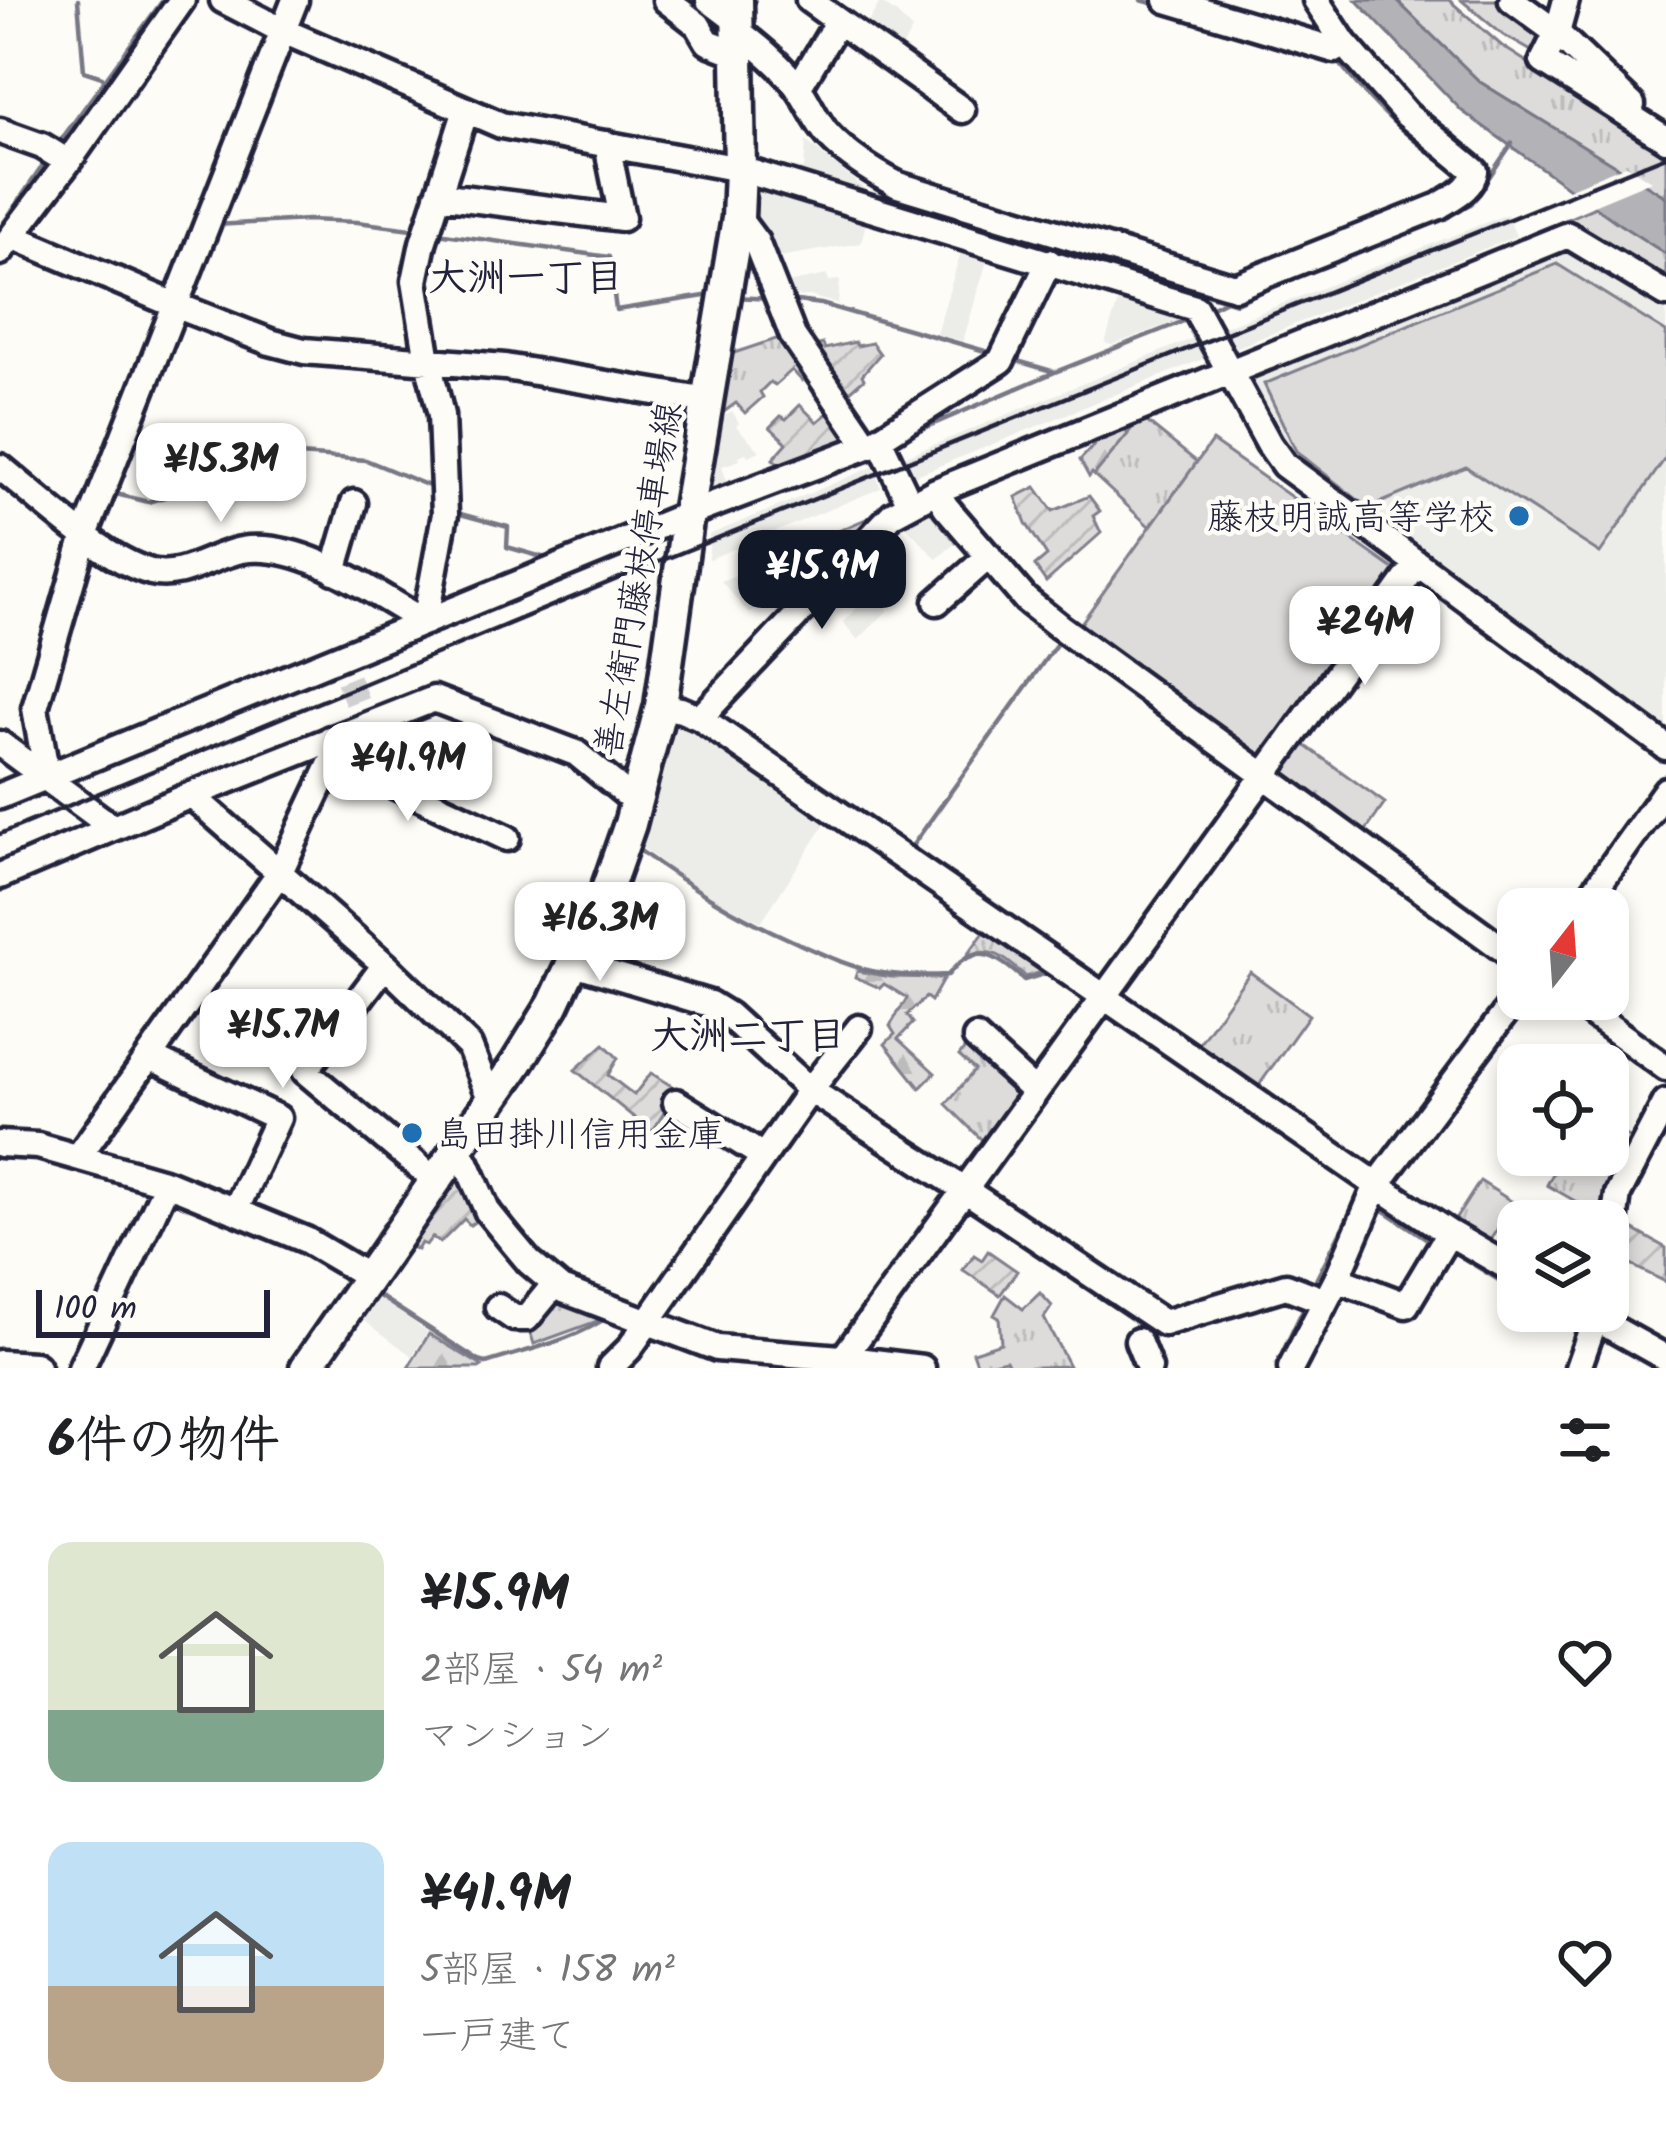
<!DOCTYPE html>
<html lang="ja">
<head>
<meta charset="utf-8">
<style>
	body { margin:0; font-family:Kalam,"Klee One",sans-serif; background:#f2f2f2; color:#202124; height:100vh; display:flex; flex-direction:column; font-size:45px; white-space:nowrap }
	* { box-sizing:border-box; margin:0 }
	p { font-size:39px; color:#757577 }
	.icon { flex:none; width:66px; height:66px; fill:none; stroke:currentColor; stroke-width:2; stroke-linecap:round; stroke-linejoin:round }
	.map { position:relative; height:1368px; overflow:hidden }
	.drawer { display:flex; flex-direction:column; background:#fff; flex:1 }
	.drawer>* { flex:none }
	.needle { width:78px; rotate:17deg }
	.controls { position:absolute; left:1497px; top:888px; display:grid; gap:24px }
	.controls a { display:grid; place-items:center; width:132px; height:132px; border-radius:24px; background:#fff; box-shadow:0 6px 18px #0003; font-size:60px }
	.scale { position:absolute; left:36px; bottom:30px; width:234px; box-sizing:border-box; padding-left:12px; border:6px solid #22223b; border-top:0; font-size:33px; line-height:42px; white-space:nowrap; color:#22223b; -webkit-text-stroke:9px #fdfcf7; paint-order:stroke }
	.price { position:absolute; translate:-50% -102px; padding:0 27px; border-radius:24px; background:#fff; color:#222; font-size:39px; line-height:78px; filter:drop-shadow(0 3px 6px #0008) }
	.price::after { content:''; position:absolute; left:50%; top:72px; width:36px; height:27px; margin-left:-18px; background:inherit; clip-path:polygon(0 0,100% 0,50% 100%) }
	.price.active { background:#111827; color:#fff }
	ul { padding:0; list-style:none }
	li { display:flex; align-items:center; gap:36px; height:300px; padding:0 48px }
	li span { display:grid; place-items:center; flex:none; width:336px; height:240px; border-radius:24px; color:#555 }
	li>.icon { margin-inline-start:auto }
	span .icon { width:144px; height:144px; fill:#fffc; stroke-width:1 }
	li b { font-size:51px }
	h2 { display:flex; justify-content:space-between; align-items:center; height:144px; padding:0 48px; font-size:51px }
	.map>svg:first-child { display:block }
	.built { fill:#ecece9 }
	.grass { fill:url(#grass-tufts); stroke:#807f8b; stroke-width:3 }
	.forest { fill:url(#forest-firs); stroke:#807f8b; stroke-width:3 }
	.park { fill:url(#park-crowns); stroke:#807f8b; stroke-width:3 }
	.garden { fill:url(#garden-furrows); stroke:#807f8b; stroke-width:3 }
	.pitch { fill:#dddcdb; stroke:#807f8b; stroke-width:3 }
	.water { fill:#b2b2b7; stroke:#787885; stroke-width:3 }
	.pier { fill:#fdfcf7 }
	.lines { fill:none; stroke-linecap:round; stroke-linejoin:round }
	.stream { stroke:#787885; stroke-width:4.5 }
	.minor-tunnel { stroke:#d1d0d1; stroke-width:24; stroke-dasharray:24 12; stroke-linecap:butt }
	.minor-casing { stroke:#22223b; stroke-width:33 }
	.major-casing { stroke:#22223b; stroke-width:39 }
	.minor { stroke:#fdfcf7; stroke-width:24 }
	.major { stroke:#fdfcf7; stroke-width:30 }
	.rail { stroke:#22223b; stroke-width:4.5 }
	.poi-dot { fill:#1f6fb2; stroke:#fdfcf7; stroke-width:4.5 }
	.labels { text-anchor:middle; stroke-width:9; stroke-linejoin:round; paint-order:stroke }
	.poi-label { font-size:36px; fill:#22223b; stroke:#fdfcf7; text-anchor:end }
	.street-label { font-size:36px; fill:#22223b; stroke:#fdfcf7 }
	.neighbourhood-label { font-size:39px; font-weight:bold; fill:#22223b; stroke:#fdfcf7 }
</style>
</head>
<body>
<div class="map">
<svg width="1666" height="1368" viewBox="0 0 1666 1368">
	<defs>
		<pattern id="grass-tufts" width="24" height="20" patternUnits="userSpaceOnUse" patternTransform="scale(3)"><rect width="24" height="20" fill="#dddcdb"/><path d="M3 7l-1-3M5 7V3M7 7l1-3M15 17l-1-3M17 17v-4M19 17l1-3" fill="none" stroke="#bdbcbd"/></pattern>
		<pattern id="forest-firs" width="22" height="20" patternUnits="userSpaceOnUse" patternTransform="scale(3)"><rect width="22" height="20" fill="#dddcdb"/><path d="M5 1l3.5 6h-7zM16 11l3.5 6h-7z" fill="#bdbcbd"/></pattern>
		<pattern id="park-crowns" width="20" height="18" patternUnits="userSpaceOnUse" patternTransform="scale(3)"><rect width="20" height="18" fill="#dddcdb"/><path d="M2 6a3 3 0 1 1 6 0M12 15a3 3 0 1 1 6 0" fill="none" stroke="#bdbcbd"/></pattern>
		<pattern id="garden-furrows" width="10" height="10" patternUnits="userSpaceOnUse" patternTransform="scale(3)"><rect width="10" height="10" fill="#dddcdb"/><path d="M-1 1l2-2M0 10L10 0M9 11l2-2" fill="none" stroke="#bdbcbd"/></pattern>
	</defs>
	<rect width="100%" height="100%" fill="#fdfcf7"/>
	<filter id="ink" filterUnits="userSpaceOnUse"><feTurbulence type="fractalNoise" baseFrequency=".00833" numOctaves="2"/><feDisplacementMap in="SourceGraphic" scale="24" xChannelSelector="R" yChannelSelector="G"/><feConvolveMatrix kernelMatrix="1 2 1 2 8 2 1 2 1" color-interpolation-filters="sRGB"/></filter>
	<g filter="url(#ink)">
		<!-- built -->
		<path class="built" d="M880,2L897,14L912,30L897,56L864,30Z
			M806,141L867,191L864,197L785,174L787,167L804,169Z
			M758,182L868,214L861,243L768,259L753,217Z
			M1507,214L1516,236L1233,349L1224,327Z
			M963,246L989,254L963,341L936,334Z
			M1564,247L1666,306V734L1291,456L1241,373Z
			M827,275L829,281L840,280L838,304L810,296L787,297L782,284Z
			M1121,292L1182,316V319L1112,345L1105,343Z
			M1194,338L1203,359L914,476L906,456Z
			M732,411L739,423L736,426L760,451L748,456L746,453L739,456L740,460L722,466L729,490L709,499L722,418Z
			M873,467L881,488L709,559V535Z
			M933,508L962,537L937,559L900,520L914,510L920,516Z
			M802,547L817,582L784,616L768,599L749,614L721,581Z
			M862,555L898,595L886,607L888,610L858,640L843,622L858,606L834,583Z
			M684,722L691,730L828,820L761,922L701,892L641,847L674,725Z
			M375,1296L428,1332L412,1356L361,1318Z"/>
		<!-- grass -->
		<path class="grass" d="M1396,0H1449L1502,46L1666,151V197L1480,82Z
			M1595,207L1666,254V281L1565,220Z
			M782,337L809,375L802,381L792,370L775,385L770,382L760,392L763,397L745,413L736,403L721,414L731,354Z
			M1141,417L1197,462L1150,527L1094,475Z
			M877,514L817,582L802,547Z
			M1299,741L1385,803L1363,835L1277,772Z
			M988,927L1051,969L1026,977C1006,959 994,946 967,955Z
			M1250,972L1309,1015L1257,1088L1198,1045Z
			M968,1044L1024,1093L987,1145L946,1104L975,1070L959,1056Z
			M1608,1125L1636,1141L1596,1213L1547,1185L1563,1155H1608Z
			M1480,1181L1514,1203L1487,1245L1453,1223Z
			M1040,1293L1052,1306L1044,1318L1069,1366L1010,1368L1006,1360L978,1366L973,1352L1001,1343L999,1318L994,1315L1005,1295L1023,1309Z
			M553,1294L603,1314V1319L534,1344L527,1322Z"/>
		<!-- forest -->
		<path class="forest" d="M1117,422L1128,434L1094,475L1092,473L1089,477L1080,460Z
			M857,971L891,977L944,978L931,1001L926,997L907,1015L913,1023L898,1039L935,1073L920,1088L885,1044L895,1034L890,1026L907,998L884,984L880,988L855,977Z
			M429,1334L482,1366L479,1368H408Z"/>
		<!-- park -->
		<path class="park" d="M1461,0H1506L1552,33L1542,57L1503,35Z"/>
		<!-- garden -->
		<path class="garden" d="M855,342L857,346L872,343L880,354L862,375L864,379L843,397L811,347L823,344L825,349Z
			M800,405L817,422L829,412L854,440L787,471L773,459L787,443L770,427L781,416L786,419Z
			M1036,487L1053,511L1089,496L1100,511L1093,516L1101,533L1046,582L1035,566L1047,556L1026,523L1016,497Z
			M604,1044L618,1058L608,1075L634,1095L651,1073L678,1090L652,1132L575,1070Z
			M461,1172L482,1217L470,1225L464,1219L440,1243L432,1237L426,1245L421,1243L417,1250L408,1245Z
			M1620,1222L1666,1248V1282L1617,1258Z
			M988,1251L1017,1271L1000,1295L963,1270L974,1255L982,1260Z"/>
		<!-- pitch -->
		<path class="pitch" d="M1557,264L1666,332V457L1600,553L1466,467L1368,508L1296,451L1264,384Z
			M1212,441L1395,570L1262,756L1079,626Z"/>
		<!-- water -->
		<path class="water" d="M1356,0H1396L1480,82L1666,197V254L1619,224L1462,111Z"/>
		<!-- pier -->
		<path class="pier" d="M1626,165L1651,181L1586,208L1563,191Z"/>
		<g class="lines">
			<!-- stream -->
			<path class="stream" d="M78,0L84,71L102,77
				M1141,0L1162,6
				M1303,0L1324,37
				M703,14L726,35
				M752,59L778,83L818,143L828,151
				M1337,60C1373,107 1416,146 1465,178
				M58,144L163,0
				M841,163L853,174L896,198L1236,303L1312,269
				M1450,213L1471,204L1512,143
				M215,225L308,220L357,222L419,230
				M0,228L48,158
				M437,233L609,257L616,310L711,295
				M735,297L771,299
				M789,300L821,304L992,353
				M1204,311L1226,300
				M1014,360L1055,372L1189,319
				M901,438L1055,372
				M112,493L148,502L299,455L366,460L434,488
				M453,512L508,527L507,547L549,559
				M910,849L1060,639
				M639,850C692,888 734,915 793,941C822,954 851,968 882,973C904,976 926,976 948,975C975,940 998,956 1024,980L1047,973L1088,1001
				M1106,1014L1361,1191L1314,1284
				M1385,1211L1433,1243
				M1455,1253L1518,1292
				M376,1294L479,1361L486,1363C526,1350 577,1340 610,1315
				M1555,1311L1582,1325
				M1597,1335L1656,1368
				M1277,1364L1306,1303"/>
			<!-- minor-tunnel -->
			<path class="minor-tunnel" d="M348,679L359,707"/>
			<!-- minor casing -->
			<g class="minor-casing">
				<path id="minor" d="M223,0L281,30L501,125L740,169L1195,308L1269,444L1284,465L1666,747
					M666,0L698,25L708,42L739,54
					M709,0L738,22
					M809,0L838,21
					M1167,0L1335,50L1344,43
					M1512,0L1557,33L1632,105
					M1566,0L1557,33L1543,61L1666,139
					M738,31C760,48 782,66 799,89C810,104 816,122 829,136C849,157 873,172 898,185L1235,287L1439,206C1454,196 1471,190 1475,171L1407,115L1344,43L1316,0
					M798,88L838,21L962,110
					M0,131L42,146L68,162
					M438,195L622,218L607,144
					M738,218L756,242L793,336L868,446
					M12,236L175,305L270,342L304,351L505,367L708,401
					M0,252L68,162L182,0
					M879,439L910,504
					M0,467C40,499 102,559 151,572C185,580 215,552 249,549C309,544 374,594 425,622
					M936,491L946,507L1026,600L1060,627L1518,960
					M334,571L354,503
					M937,602L989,556
					M425,622L445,514L441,415L428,361L415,281L423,243L466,110
					M661,706L681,710L700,718L1377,1185L1449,1233L1518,1273
					M700,718L893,514L936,491L1568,235L1666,294
					M0,744L112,827
					M334,757L507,838
					M47,776L35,708L85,535L295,0
					M191,795L385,965L469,1046L491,1101
					M0,796L688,514L868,446L1001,361L1049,262
					M0,876L191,795L434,699L576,753L636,802
					M1581,909L1666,790
					M574,963L710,1004L728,1015L810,1090L965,1190L1164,1323L1286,1286L1325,1301
					M385,965L305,1071L436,1181
					M1572,999L1666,1068
					M976,1038L1035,1092
					M150,1057L278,1118L235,1211
					M676,1102L763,1156
					M0,1144L38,1146L167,1183L306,1240L369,1277
					M455,1152L466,1162L488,1212L509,1238L529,1262L561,1289L717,1348L841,1358L922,1368
					M78,1157L280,872L334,757L330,739
					M1608,1266L1618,1194L1666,1102
					M1337,1279L1406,1305L1449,1233
					M498,1307L514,1318H527L555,1284
					M1582,1311L1666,1358
					M1138,1341L1149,1368
					M81,1368L167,1183
					M610,1368L629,1349L810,1090L859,1028
					M836,1368L1417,564
					M1291,1368L1337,1279L1377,1185L1518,996
					M1578,1368L1598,1311"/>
			</g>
			<!-- major casing -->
			<g class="major-casing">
				<path id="major" d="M0,1366L34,1368
					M306,1368L517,1063L553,1005L608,887L630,824L661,706L688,514L738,218L740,169L737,0"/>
			</g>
			<!-- minor -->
			<use href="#minor" class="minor"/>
			<!-- major -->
			<use href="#major" class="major"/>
			<!-- rail -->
			<path class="rail" d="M0,834L668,558L1666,156"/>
		</g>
	</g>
	<!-- markers -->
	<g class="poi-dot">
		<circle cx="1519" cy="516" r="12"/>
		<circle cx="412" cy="1133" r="12"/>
	</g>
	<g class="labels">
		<!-- poi labels -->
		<g class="poi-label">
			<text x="1495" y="529">藤枝明誠高等学校</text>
			<text x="436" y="1146" text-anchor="start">島田掛川信用金庫</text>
		</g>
		<!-- street labels -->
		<g class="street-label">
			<text transform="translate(637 579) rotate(-80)" y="13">善左衛門藤枝停車場線</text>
		</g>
		<!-- neighbourhood labels -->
		<g class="neighbourhood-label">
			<text x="526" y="290">大洲一丁目</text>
			<text x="748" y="1048">大洲二丁目</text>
		</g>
	</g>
</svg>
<div class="controls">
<a><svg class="needle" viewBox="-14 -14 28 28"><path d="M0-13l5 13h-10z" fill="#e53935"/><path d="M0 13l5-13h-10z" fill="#757577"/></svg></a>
<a><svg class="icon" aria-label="locate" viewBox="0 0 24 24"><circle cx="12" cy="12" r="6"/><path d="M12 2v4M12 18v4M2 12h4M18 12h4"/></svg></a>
<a><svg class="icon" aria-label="layers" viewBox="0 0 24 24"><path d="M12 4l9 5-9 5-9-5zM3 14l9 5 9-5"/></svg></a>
</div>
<div class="scale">100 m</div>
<b class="price" style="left:221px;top:525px">¥15.3M</b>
<b class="price active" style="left:822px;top:632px">¥15.9M</b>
<b class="price" style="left:1365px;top:688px">¥24M</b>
<b class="price" style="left:408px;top:824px">¥41.9M</b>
<b class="price" style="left:600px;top:984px">¥16.3M</b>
<b class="price" style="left:283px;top:1091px">¥15.7M</b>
</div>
<section class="drawer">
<h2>6件の物件<svg class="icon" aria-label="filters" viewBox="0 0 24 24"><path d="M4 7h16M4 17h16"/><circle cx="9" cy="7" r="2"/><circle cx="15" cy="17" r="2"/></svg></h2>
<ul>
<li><span style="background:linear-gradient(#dfe7d0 70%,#7fa58c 0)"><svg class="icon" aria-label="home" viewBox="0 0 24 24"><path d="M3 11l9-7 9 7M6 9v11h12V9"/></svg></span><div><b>¥15.9M</b><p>2部屋 · 54 m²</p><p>マンション</p></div><svg class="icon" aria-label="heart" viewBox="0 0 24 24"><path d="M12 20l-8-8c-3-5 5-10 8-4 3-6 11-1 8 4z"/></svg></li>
<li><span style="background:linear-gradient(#bfe0f5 60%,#b9a48a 0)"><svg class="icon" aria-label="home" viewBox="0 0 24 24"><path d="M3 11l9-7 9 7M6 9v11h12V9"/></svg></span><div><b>¥41.9M</b><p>5部屋 · 158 m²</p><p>一戸建て</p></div><svg class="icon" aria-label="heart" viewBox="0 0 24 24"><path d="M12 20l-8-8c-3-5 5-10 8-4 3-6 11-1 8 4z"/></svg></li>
</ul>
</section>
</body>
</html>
